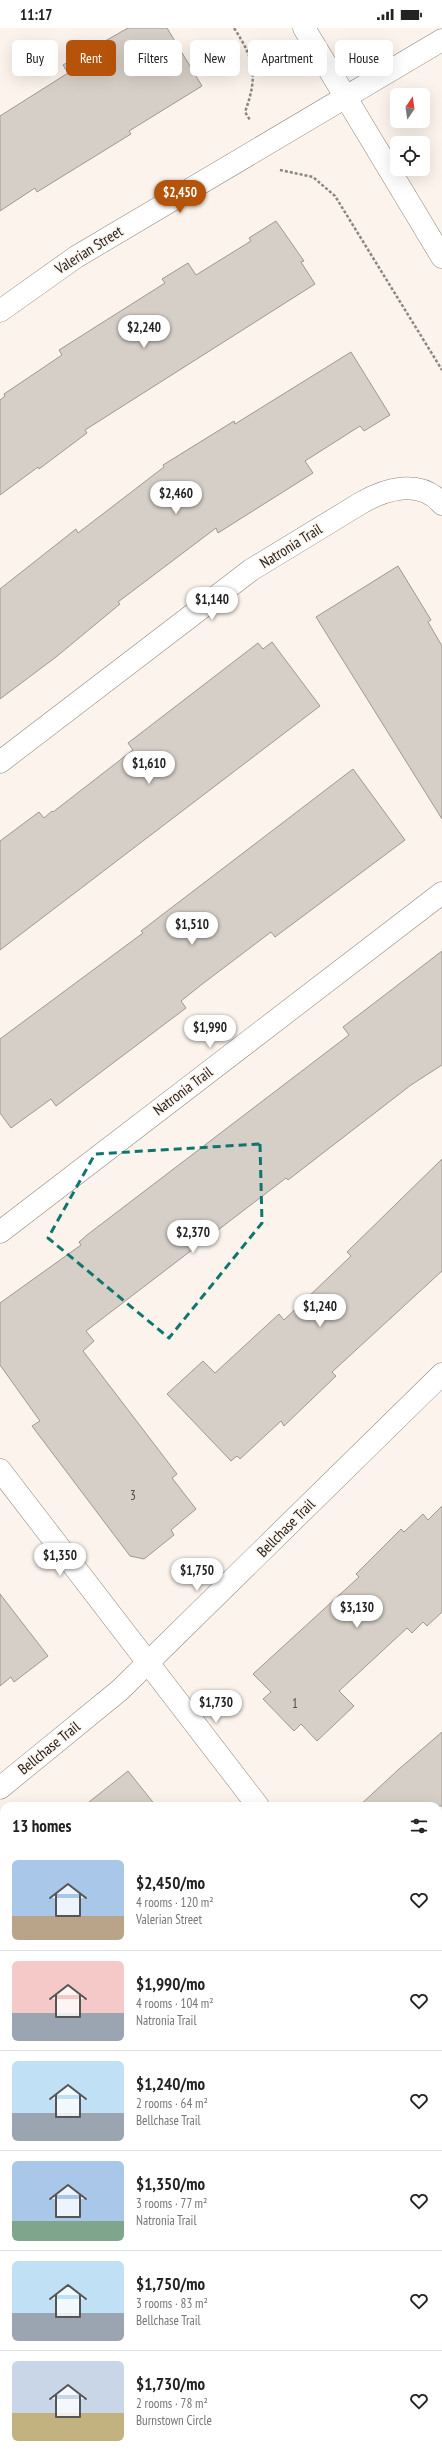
<!DOCTYPE html>
<html lang="en">
<head>
<meta charset="utf-8">
<style>
	body { margin:0; font-family:"PT Sans Narrow",sans-serif; background:#f2f2f2; color:#222; height:100vh; display:flex; flex-direction:column; font-size:15px; white-space:nowrap }
	* { box-sizing:border-box; margin:0 }
	p { font-size:13px; color:#767676 }
	.icon { flex:none; width:22px; height:22px; fill:none; stroke:currentColor; stroke-width:2; stroke-linecap:round; stroke-linejoin:round }
	.map { position:relative; flex:1; overflow:hidden }
	.panel { position:absolute; left:0px; top:1774px; width:442px; height:656px; display:flex; flex-direction:column; background:#fff; border-radius:12px 12px 0 0; box-shadow:0 4px 16px #0002 }
	.panel>* { flex:none }
	.banner { position:absolute; left:12px; top:12px; width:418px; height:36px; display:flex; gap:8px }
	.needle { width:26px; rotate:13deg }
	.buttons { position:absolute; left:390px; top:60px; display:grid; gap:8px }
	.buttons a { display:grid; place-items:center; width:40px; height:40px; border-radius:6px; background:#fff; box-shadow:0 4px 16px #0002; font-size:20px }
	.price { position:absolute; translate:-50% -34px; padding:0 9px; border-radius:14px; background:#fff; color:#222; font-size:13px; line-height:26px; filter:drop-shadow(0 1px 2px #0008) }
	.price::after { content:''; position:absolute; left:50%; top:24px; width:12px; height:9px; margin-left:-6px; background:inherit; clip-path:polygon(0 0,100% 0,50% 100%) }
	.price.on { background:#b45309; color:#fff }
	ul { padding:0; list-style:none }
	li { display:flex; align-items:center; gap:12px; height:100px; padding:0 12px }
	li+li { border-top:1px solid #e0e0e0 }
	li span { display:grid; place-items:center; flex:none; width:112px; height:80px; border-radius:6px; color:#555 }
	li>.icon { margin-inline-start:auto }
	span .icon { width:48px; height:48px; fill:#fffc; stroke-width:1 }
	li b { font-size:17px }
	h2 { display:flex; justify-content:space-between; align-items:center; height:48px; padding:0 12px; font-size:17px }
	.chip { padding:0 14px; border-radius:6px; background:#fff; box-shadow:0 4px 16px #0002; font-size:14px; line-height:36px }
	.chip.on { background:#b45309; color:#fff }
	.status { display:flex; justify-content:space-between; align-items:center; height:28px; padding:0 20px; background:#fff; direction:ltr }
	.status svg { height:11px; fill:currentColor }
	.map>svg:first-child { display:block }
	.green { fill:#fddab6 }
	.building { fill:#d6cfc8; stroke:#9f9891 }
	.lines { fill:none; stroke-linecap:round; stroke-linejoin:round }
	.street-casing { stroke:#8d867f; stroke-width:23 }
	.secondary-casing { stroke:#8d867f; stroke-width:23 }
	.path { stroke:#8c8782; stroke-width:2.5; stroke-dasharray:3 2; stroke-linecap:butt }
	.street { stroke:#fff; stroke-width:22 }
	.secondary { stroke:#fff; stroke-width:22 }
	.marked { fill:none; stroke:#0f766e; stroke-width:3; stroke-dasharray:8 5; stroke-linejoin:round }
	.labels { text-anchor:middle; stroke-width:3; stroke-linejoin:round; paint-order:stroke }
	.number-label { font-size:13px; fill:#4d4a46 }
	.street-label { font-size:15px; fill:#1f1d1a; stroke:#fbf3ec }
</style>
</head>
<body>
<div class="status"><b>11:17</b><svg viewBox="0 0 49 12"><path d="M0 12V9h3v3zM5 12V6h3v6zM10 12V3h3v9zM15 12V0h3v12zM26 1h20v11H26zM47 4h2v5h-2z"/></svg></div>
<div class="map">
<svg width="442" height="2430" viewBox="0 0 442 2430">
	<rect width="100%" height="100%" fill="#fbf3ec"/>
	<!-- green -->
	<path class="green" d="M438,2073L442,2078V2430H289L285,2426H438Z"/>
	<!-- building -->
	<path class="building" d="M128,0H167L202,58L129,103L131,106L37,164L35,160L0,183V88L68,45L63,37Z
		M276,193L304,233L301,234L315,256L85,402L87,405L39,441L38,439L0,467V372L5,368L4,366L62,327L59,322L165,255L162,251L188,235L196,247L251,213L249,210Z
		M351,324L390,387L364,403L360,398L305,433L313,445L218,505L216,500L118,574L120,576L56,629L0,671V561L76,501L78,505L164,439L163,437L234,393L235,396Z
		M398,538L431,592L428,594L442,618V791L316,589Z
		M272,614L320,678L0,922V813L39,784L44,790L52,783L53,784L133,722L128,715L258,615L263,621Z
		M353,741L405,812L275,909L271,904L201,957L181,973L186,980L56,1078L51,1071L11,1100L0,1085V1011L143,905L141,903Z
		M442,923V1037L411,1057L288,1152L286,1150L86,1303L94,1313L83,1323L177,1446L172,1450L196,1481L171,1502L174,1507L144,1531L130,1528L32,1398L40,1393L0,1337V1275L81,1217L79,1214L87,1207L349,1007L343,999Z
		M442,1131V1243L332,1344L336,1348L284,1398L281,1393L240,1431L237,1428L231,1433L167,1366L203,1333L215,1345L279,1286L284,1292L351,1228L347,1224Z
		M442,1478V1584L427,1598L423,1594L412,1605L407,1600L339,1663L354,1678L317,1713L301,1696L294,1703L263,1671L271,1664L253,1646L359,1549L356,1546L401,1501L404,1504L423,1486L428,1492Z
		M0,1566L48,1628L14,1654L11,1649L0,1658Z
		M442,1704V1778H359L399,1741Z
		M128,1743L156,1778H84Z"/>
	<g class="lines">
		<!-- street casing -->
		<g class="street-casing">
			<path id="street" d="M0,283L76,229L442,12
				M0,734L251,542L361,475C385,461 420,450 442,476
				M0,1204L442,865
				M0,1442L258,1778
				M438,1931L442,1928
				M438,2011L442,2016
				M0,2121L4,2126
				M236,2426L239,2430"/>
		</g>
		<!-- secondary casing -->
		<g class="secondary-casing">
			<path id="secondary" d="M304,0L442,229
				M0,1760L120,1662L442,1346"/>
		</g>
		<!-- path -->
		<path class="path" d="M234,0C255,32 258,48 245,84L250,92
			M280,142L313,149L335,168L442,342
			M391,2430L392,2426"/>
		<!-- street -->
		<use href="#street" class="street"/>
		<!-- secondary -->
		<use href="#secondary" class="secondary"/>
	</g>
	<!-- marked area -->
	<path class="marked" d="M260,1116L262,1195L169,1310L48,1210L95,1126Z"/>
	<g class="labels">
		<!-- number labels -->
		<g class="number-label">
			<text x="133" y="1472">3</text>
			<text x="295" y="1680">1</text>
		</g>
		<!-- street labels -->
		<g class="street-label">
			<text transform="translate(89 222) rotate(-32)" y="5">Valerian Street</text>
			<text transform="translate(291 518) rotate(-32)" y="5">Natronia Trail</text>
			<text transform="translate(183 1063) rotate(-37)" y="5">Natronia Trail</text>
			<text transform="translate(286 1500) rotate(-45)" y="5">Bellchase Trail</text>
			<text transform="translate(49 1720) rotate(-39)" y="5">Bellchase Trail</text>
		</g>
	</g>
</svg>
<div class="buttons">
<a><svg class="needle" viewBox="-14 -14 28 28"><path d="M0-13l5 13h-10z" fill="#e53935"/><path d="M0 13l5-13h-10z" fill="#767676"/></svg></a>
<a><svg class="icon" aria-label="locate" viewBox="0 0 24 24"><circle cx="12" cy="12" r="6"/><path d="M12 2v4M12 18v4M2 12h4M18 12h4"/></svg></a>
</div>
<b class="price on" style="left:180px;top:186px">$2,450</b>
<b class="price" style="left:144px;top:321px">$2,240</b>
<b class="price" style="left:176px;top:487px">$2,460</b>
<b class="price" style="left:212px;top:593px">$1,140</b>
<b class="price" style="left:149px;top:757px">$1,610</b>
<b class="price" style="left:192px;top:918px">$1,510</b>
<b class="price" style="left:210px;top:1021px">$1,990</b>
<b class="price" style="left:193px;top:1226px">$2,370</b>
<b class="price" style="left:320px;top:1300px">$1,240</b>
<b class="price" style="left:60px;top:1549px">$1,350</b>
<b class="price" style="left:197px;top:1564px">$1,750</b>
<b class="price" style="left:357px;top:1601px">$3,130</b>
<b class="price" style="left:216px;top:1696px">$1,730</b>
<div class="banner">
<a class="chip">Buy</a>
<a class="chip on">Rent</a>
<a class="chip">Filters</a>
<a class="chip">New</a>
<a class="chip">Apartment</a>
<a class="chip">House</a>
</div>
<section class="panel">
<h2>13 homes<svg class="icon" aria-label="filters" viewBox="0 0 24 24"><path d="M4 7h16M4 17h16"/><circle cx="9" cy="7" r="2"/><circle cx="15" cy="17" r="2"/></svg></h2>
<ul>
<li><span style="background:linear-gradient(#a9c7e8 70%,#b9a48a 0)"><svg class="icon" aria-label="home" viewBox="0 0 24 24"><path d="M3 11l9-7 9 7M6 9v11h12V9"/></svg></span><div><b>$2,450/mo</b><p>4 rooms · 120 m²</p><p>Valerian Street</p></div><svg class="icon" aria-label="heart" viewBox="0 0 24 24"><path d="M12 20l-8-8c-3-5 5-10 8-4 3-6 11-1 8 4z"/></svg></li>
<li><span style="background:linear-gradient(#f6c9c9 65%,#9aa5b1 0)"><svg class="icon" aria-label="home" viewBox="0 0 24 24"><path d="M3 11l9-7 9 7M6 9v11h12V9"/></svg></span><div><b>$1,990/mo</b><p>4 rooms · 104 m²</p><p>Natronia Trail</p></div><svg class="icon" aria-label="heart" viewBox="0 0 24 24"><path d="M12 20l-8-8c-3-5 5-10 8-4 3-6 11-1 8 4z"/></svg></li>
<li><span style="background:linear-gradient(#bfe0f5 65%,#9aa5b1 0)"><svg class="icon" aria-label="home" viewBox="0 0 24 24"><path d="M3 11l9-7 9 7M6 9v11h12V9"/></svg></span><div><b>$1,240/mo</b><p>2 rooms · 64 m²</p><p>Bellchase Trail</p></div><svg class="icon" aria-label="heart" viewBox="0 0 24 24"><path d="M12 20l-8-8c-3-5 5-10 8-4 3-6 11-1 8 4z"/></svg></li>
<li><span style="background:linear-gradient(#a9c7e8 75%,#7fa58c 0)"><svg class="icon" aria-label="home" viewBox="0 0 24 24"><path d="M3 11l9-7 9 7M6 9v11h12V9"/></svg></span><div><b>$1,350/mo</b><p>3 rooms · 77 m²</p><p>Natronia Trail</p></div><svg class="icon" aria-label="heart" viewBox="0 0 24 24"><path d="M12 20l-8-8c-3-5 5-10 8-4 3-6 11-1 8 4z"/></svg></li>
<li><span style="background:linear-gradient(#bfe0f5 65%,#9aa5b1 0)"><svg class="icon" aria-label="home" viewBox="0 0 24 24"><path d="M3 11l9-7 9 7M6 9v11h12V9"/></svg></span><div><b>$1,750/mo</b><p>3 rooms · 83 m²</p><p>Bellchase Trail</p></div><svg class="icon" aria-label="heart" viewBox="0 0 24 24"><path d="M12 20l-8-8c-3-5 5-10 8-4 3-6 11-1 8 4z"/></svg></li>
<li><span style="background:linear-gradient(#c9d6e8 65%,#c2b280 0)"><svg class="icon" aria-label="home" viewBox="0 0 24 24"><path d="M3 11l9-7 9 7M6 9v11h12V9"/></svg></span><div><b>$1,730/mo</b><p>2 rooms · 78 m²</p><p>Burnstown Circle</p></div><svg class="icon" aria-label="heart" viewBox="0 0 24 24"><path d="M12 20l-8-8c-3-5 5-10 8-4 3-6 11-1 8 4z"/></svg></li>
</ul>
</section>
</div>
</body>
</html>
